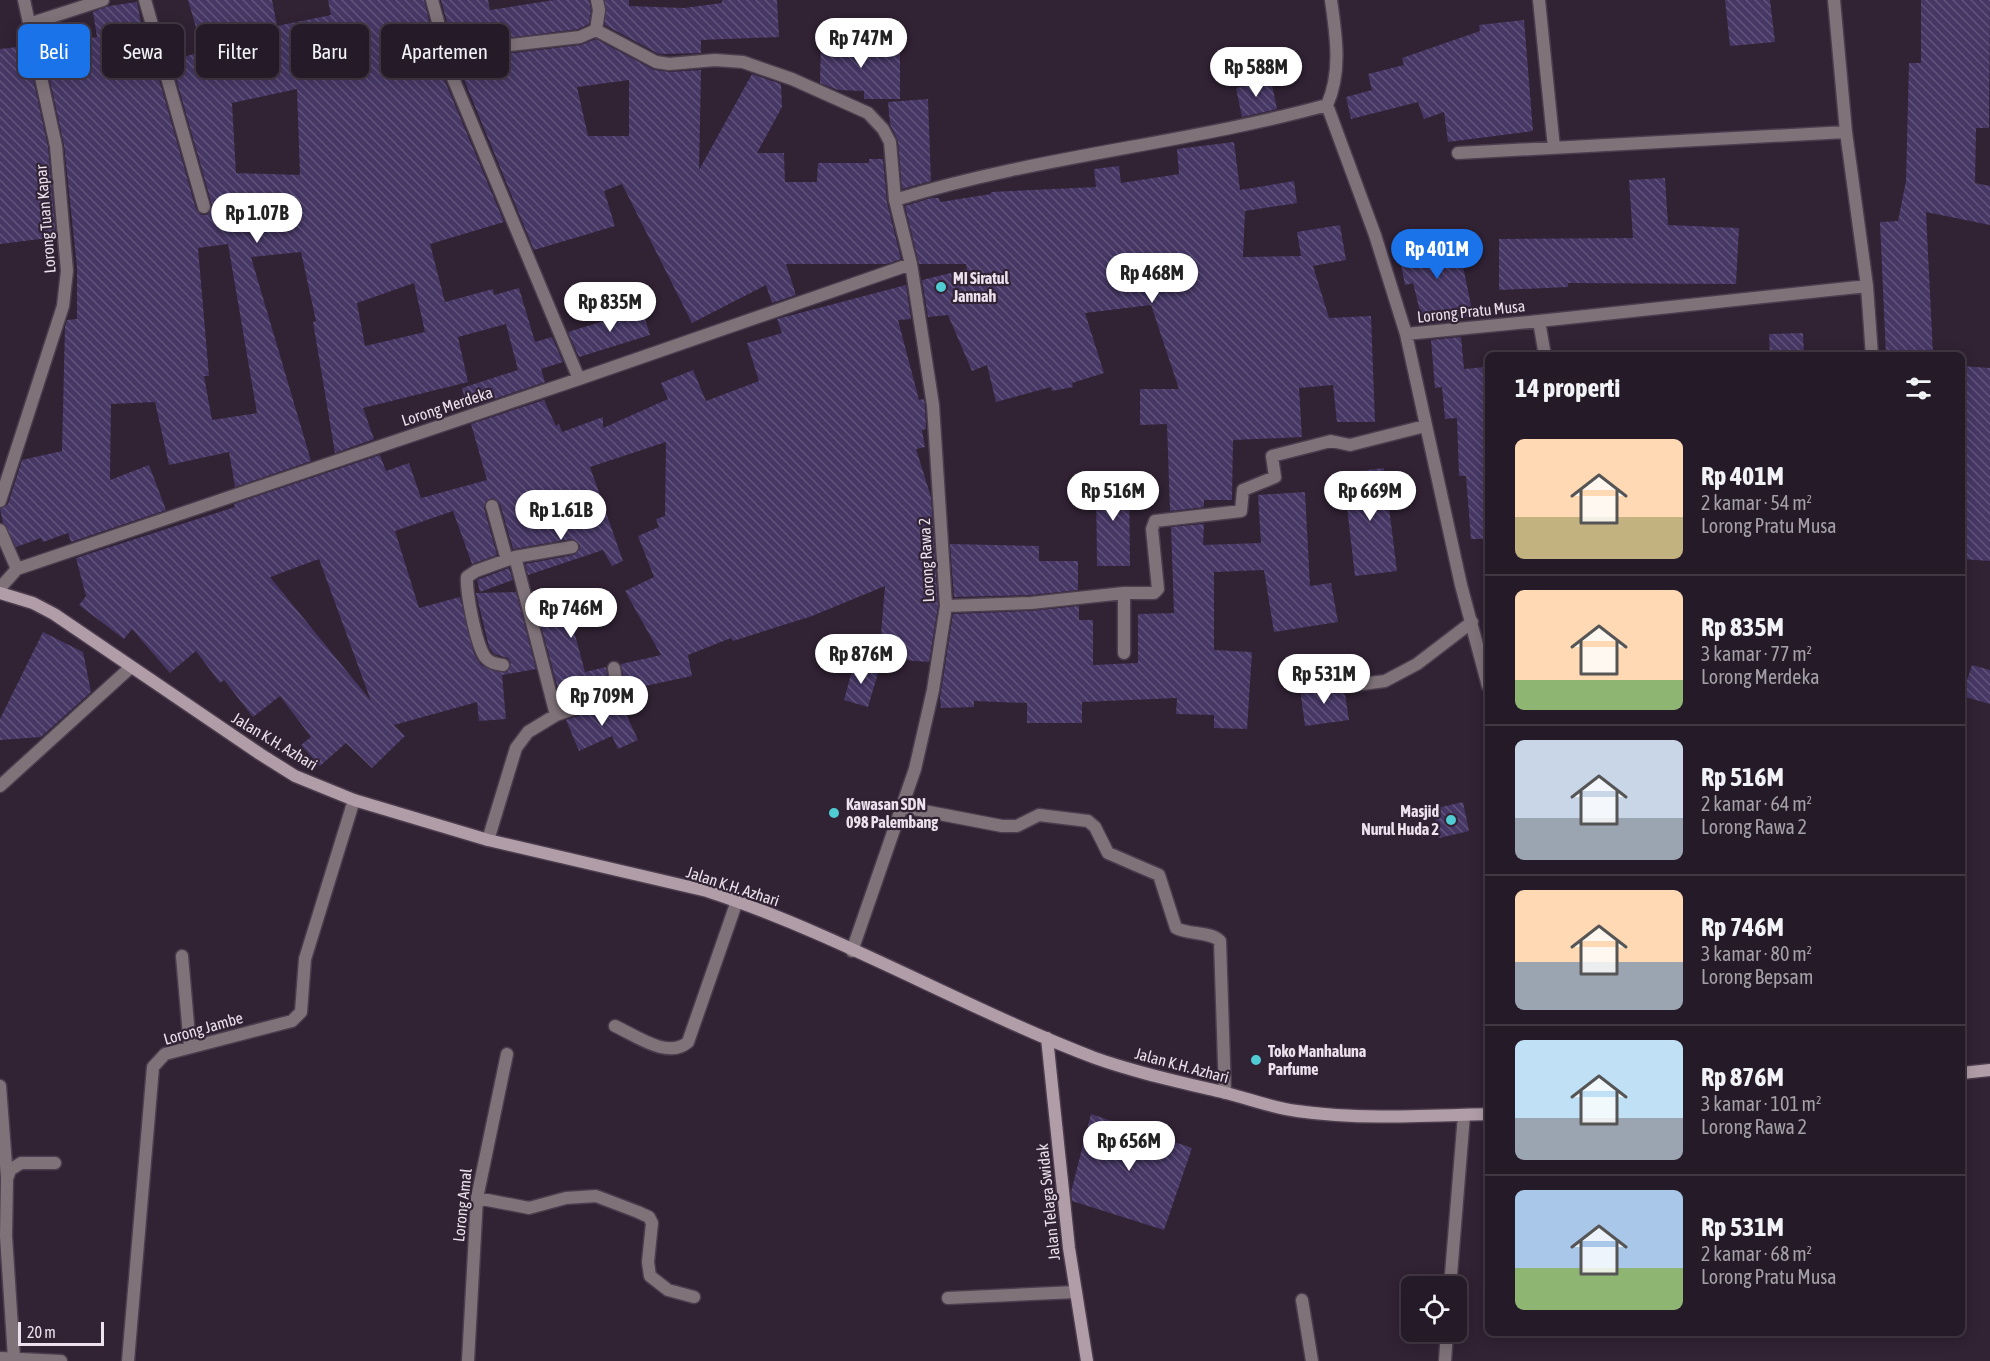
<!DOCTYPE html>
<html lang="id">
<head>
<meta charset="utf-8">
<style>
	body { margin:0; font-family:"Asap Condensed",sans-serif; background:#312733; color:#f1f3f6; height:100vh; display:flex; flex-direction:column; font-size:22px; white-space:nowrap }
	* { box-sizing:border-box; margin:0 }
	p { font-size:20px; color:#a3a1a7 }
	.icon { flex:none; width:33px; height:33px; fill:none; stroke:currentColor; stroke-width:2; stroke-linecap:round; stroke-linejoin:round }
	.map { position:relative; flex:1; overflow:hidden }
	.sheet { position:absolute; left:1485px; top:352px; width:480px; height:984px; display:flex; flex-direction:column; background:#251a27; border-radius:9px; box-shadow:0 3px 15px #0003,0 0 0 2px #423844 }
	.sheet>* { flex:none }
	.hud { position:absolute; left:18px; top:24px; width:570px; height:54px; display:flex; gap:12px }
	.fabs { position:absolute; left:1401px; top:1276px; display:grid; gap:12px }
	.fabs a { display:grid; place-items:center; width:66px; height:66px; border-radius:9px; background:#251a27; box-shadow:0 3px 15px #0003,0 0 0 2px #423844; font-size:30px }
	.scale { position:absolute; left:18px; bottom:15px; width:86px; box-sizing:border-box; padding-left:6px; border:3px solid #ece1ed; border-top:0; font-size:16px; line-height:21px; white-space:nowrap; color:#ece1ed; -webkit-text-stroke:4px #312234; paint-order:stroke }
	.price { position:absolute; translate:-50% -51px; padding:0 14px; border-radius:21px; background:#fff; color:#222; font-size:20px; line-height:39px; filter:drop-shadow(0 2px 3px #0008) }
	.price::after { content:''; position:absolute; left:50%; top:36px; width:18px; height:14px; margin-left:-9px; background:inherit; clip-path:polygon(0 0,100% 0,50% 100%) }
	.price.on { background:#1a73e8; color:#fff }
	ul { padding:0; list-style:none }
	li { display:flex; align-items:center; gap:18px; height:150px; padding:0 30px }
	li+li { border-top:2px solid #423844 }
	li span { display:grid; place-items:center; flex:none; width:168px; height:120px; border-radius:9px; color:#555 }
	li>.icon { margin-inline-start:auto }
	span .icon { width:72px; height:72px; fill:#fffc; stroke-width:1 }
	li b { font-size:26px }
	h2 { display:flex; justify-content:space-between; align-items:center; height:72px; padding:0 30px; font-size:26px }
	.tag { padding:0 21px; border-radius:9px; background:#251a27; box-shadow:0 3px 15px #0003,0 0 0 2px #423844; font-size:21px; line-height:54px }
	.tag.on { background:#1a73e8; color:#fff }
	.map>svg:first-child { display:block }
	.building { fill:url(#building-back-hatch); fill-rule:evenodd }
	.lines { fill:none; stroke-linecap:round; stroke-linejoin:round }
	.street-casing { stroke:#4b3d4e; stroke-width:15 }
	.secondary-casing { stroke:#4b3d4e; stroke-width:15 }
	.street { stroke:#7f7379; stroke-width:12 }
	.secondary { stroke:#b19da7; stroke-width:12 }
	.poi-dot { fill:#51ccd3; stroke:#312234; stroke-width:2 }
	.labels { text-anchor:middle; stroke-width:4.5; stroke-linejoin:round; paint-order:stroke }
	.street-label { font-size:16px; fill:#ece1ed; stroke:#312234 }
	.poi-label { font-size:16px; font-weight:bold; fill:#ece1ed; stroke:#312234; text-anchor:start }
</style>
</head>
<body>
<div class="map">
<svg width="1990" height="1361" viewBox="0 0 1990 1361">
	<defs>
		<pattern id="building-back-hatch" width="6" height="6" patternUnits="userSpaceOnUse" patternTransform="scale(1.5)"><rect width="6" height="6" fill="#463765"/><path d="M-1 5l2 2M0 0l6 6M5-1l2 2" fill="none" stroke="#61547b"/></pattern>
	</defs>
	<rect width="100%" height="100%" fill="#312234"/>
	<!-- building -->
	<path class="building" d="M188,0H272L277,26L331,15L328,0H424L442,74L504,222L430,244L445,302L493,289L494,295L519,288L535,342L552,337L563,362L541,369L545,382L467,408L462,388L518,370L506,324L458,337L468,382L363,408L374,439L335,453L313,322L316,321L301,252L251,257L311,461L235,487L229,452L169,465L155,402L111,404L110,480L149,465L166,510L71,542L68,533L43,542L41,538L16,547L3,523L0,509L8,504L22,460L62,451L65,327L67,320L77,319V267L64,145L42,44L97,37L93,12L109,6L137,2L150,67L155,65L196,209L201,215H207L212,205L171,61L203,51ZM297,89L300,175L236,173L232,103ZM228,244L257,413L212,420L204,376H209L198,248ZM414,283L425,332L365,346L357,303Z
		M441,0H488L490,10L554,0H589L591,10L589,24L578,29L453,45Z
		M605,0H629V6L684,8L722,3V0H777L779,37L701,40V53L659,54L605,25Z
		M1725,0H1770L1775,42L1730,46Z
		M1921,0H1990L1989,128H1976L1975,183L1990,186V225L1926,212L1933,354L1886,356L1880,222L1898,221L1906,181L1909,63H1921Z
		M1524,20L1533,131L1448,142L1444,112L1424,119L1418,102L1351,119L1346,97L1372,90L1368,74L1404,65L1402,58L1480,31L1479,25Z
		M596,39L654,70L670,72L701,70L699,170L752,74L781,84L782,107L757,153H784L785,182H817L818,163H869V159H883L887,202L901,259L887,264H786L796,295L772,303L766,285L692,323L622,184L604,191L615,226L534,250L458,65L463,59L581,45ZM629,80V136H588L577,87Z
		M821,41L862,42V47H900V99H864V91L838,90L820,83Z
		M26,46L48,147L56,237L0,244V49Z
		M1271,80L1277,109L1242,117L1236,88Z
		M928,99L931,181L902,189L898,141L890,124L888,102Z
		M1234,142L1240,190L1294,181L1297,203L1245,211L1243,257L1301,256L1297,232L1340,225L1346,260L1313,266L1329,318L1371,316L1375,422H1337L1333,385L1299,388L1302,437L1233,440L1232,500H1204V507L1170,511L1167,424L1140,425V389H1179L1151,305L1085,313L1104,373L1072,383L1073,387L1052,391L1051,387L996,402L987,365L972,371L948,315L928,317L922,280L967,269L966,264H919L905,206L931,198H939L940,202L991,194V192L1096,187L1094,169L1119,166L1121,183L1179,174L1177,149Z
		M1665,178L1668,225L1739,228L1736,284L1568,283V287L1499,290V239L1633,238L1629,180Z
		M1457,237L1473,315L1460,318V320L1423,324L1413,283L1405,285L1398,249Z
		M906,285L911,319L898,320L919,400L924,399L925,406L926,429L922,430L925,447L916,449L931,497L938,606L929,662L879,658L885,586L812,616L733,641L731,638L688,655L692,676L626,690L621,664L661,655L625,591L654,577L638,536L659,527L656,519L665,516L666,442L590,467L623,561L612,566L603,550L528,575L525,564L574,555L579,550L580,545L571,539L513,549L500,504L493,498L486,501L484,508L497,555L472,564L453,511L395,531L419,608L460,597L474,654L481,665L493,671L507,672L511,663L508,658L494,654L489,647L476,593L516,592L536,669L502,675L506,719L479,721L477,702L394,725L405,736L372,768L346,743L320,766L301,745L311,737L280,696L253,717L224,680L220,683L196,651L170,673L132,629L124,639L79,605L86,596L76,558L235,507L234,504L380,455L386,471L409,463L421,498L487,480L471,424L544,400L556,426L559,424L562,432L603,417V428L668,399L661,383L693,370L706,401L759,381L747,343L782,333L777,319ZM319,559L371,701L270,577Z
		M642,309L650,335L579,357L568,332Z
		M1803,333L1804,356H1770L1769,334Z
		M1461,337L1464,369L1485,367L1488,380V539H1471L1466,476H1459L1457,418L1445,419L1442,387L1435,388L1431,340Z
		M1962,366L1990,368V561L1962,559Z
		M1384,468L1397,571L1355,576L1343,473Z
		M1096,478H1129L1130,566H1097Z
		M1305,492L1310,586L1331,583L1338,622L1274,632L1264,570L1214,572V650L1252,652L1247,729L1214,728V715L1176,714L1177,698L1082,702V723H1027V703L974,701V707L941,708L940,698L953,614L1031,611L1079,606V620H1093V665L1138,663V614L1174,613L1171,527L1204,524L1203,545L1261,543L1258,495Z
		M950,544L1039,546V561H1078V590L1030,595L954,597Z
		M509,568L513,580L480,592L477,580Z
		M606,590V619L571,620L585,672L606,667L609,688L562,704L532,592Z
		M43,632L83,652L91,692L41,737L0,740V719Z
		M854,663L879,670L868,707L844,700Z
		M1972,665L1990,670V704L1962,696Z
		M1339,683L1340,691L1345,694L1349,720L1305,726L1300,689Z
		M620,701L638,740L618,749L612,736L579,751L566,720Z
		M1463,802L1469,831L1439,838L1433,809Z
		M1091,1114L1192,1148L1164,1230L1072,1201L1071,1192Z"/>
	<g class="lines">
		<!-- street casing -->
		<g class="street-casing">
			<path id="street" d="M145,0L204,207
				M432,0L449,62
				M1539,0L1554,148
				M29,24L103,0
				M596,30L656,62L669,64L715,60L743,62L792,79L868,113L883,129L890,142L895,200
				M1327,105L1375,235L1406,334L1461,585L1488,686
				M1846,132L1867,286L1872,356
				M1458,153L1846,132L1834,0
				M1406,334L1539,321
				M1545,356L1539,321L1867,286
				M579,379L450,71L449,62L459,51L580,37L596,30L599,10L597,0
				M0,501L63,306L67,271L56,146L24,0
				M492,506L507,560
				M0,530L17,569
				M515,557L572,547
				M0,588L17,569L579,379L911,264
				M1124,593H1154L1158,589L1152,529L1155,521L1241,511L1243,490L1275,477L1272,456L1331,441L1350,445L1425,426
				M946,606L1031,603L1124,593V653
				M503,665C496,664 490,663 485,657C476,644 466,593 467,577L476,571L515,557L556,715
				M1347,686L1385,681L1417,664L1472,622
				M0,786L131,667
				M903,807L1002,826H1017L1039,815L1088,821L1095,827L1108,853L1159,875L1176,928C1189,935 1210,931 1220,941L1225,1093
				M488,840L516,748L528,732L556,715L618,693L614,668
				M852,951L915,769L933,690L946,606L933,405L911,264L895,200C1036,156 1185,144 1327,105C1342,72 1336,35 1331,0
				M182,956L190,1047
				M615,1026C635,1035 668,1060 688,1042L737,901
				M0,1086L7,1178
				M477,1198L529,1208L566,1198L596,1196L638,1212L649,1217L652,1223L648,1262L650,1276L668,1290L694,1297
				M1450,1287L1464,1115
				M948,1298L1076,1292
				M1302,1300L1312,1361
				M0,1358L61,1361
				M14,1358L6,1236L7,1179L10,1170L21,1163H55
				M128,1361L153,1067L165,1054L292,1021L301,1012L305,959L354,800
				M468,1361L477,1198L507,1054
				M1445,1361L1447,1332"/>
		</g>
		<!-- secondary casing -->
		<g class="secondary-casing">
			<path id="secondary" d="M0,593L33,603L54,614L260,754L295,776L354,800L488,840L707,891C841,935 964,1008 1095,1058C1137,1073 1180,1082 1222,1092C1247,1098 1272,1108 1297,1111C1360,1120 1425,1116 1488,1114
				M1047,1038L1069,1248L1087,1361
				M1962,1073L1990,1070"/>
		</g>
		<!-- street -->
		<use href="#street" class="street"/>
		<!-- secondary -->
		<use href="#secondary" class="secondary"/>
	</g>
	<!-- markers -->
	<g class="poi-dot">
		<circle cx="941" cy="287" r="6"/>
		<circle cx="834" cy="813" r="6"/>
		<circle cx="1451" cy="820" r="6"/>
		<circle cx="1256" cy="1060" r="6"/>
	</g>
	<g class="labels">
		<!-- street labels -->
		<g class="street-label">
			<text transform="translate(45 219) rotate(-95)" y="6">Lorong Tuan Kapar</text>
			<text transform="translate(1471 311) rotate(-6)" y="6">Lorong Pratu Musa</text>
			<text transform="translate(447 406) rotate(-18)" y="6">Lorong Merdeka</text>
			<text transform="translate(926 560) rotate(-93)" y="6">Lorong Rawa 2</text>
			<text transform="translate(275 741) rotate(31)" y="6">Jalan K.H. Azhari</text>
			<text transform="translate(733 886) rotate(18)" y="6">Jalan K.H. Azhari</text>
			<text transform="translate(203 1028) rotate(-16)" y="6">Lorong Jambe</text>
			<text transform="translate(1182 1065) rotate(15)" y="6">Jalan K.H. Azhari</text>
			<text transform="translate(1048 1202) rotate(-96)" y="6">Jalan Telaga Swidak</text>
			<text transform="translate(462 1205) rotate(-84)" y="6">Lorong Amal</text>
		</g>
		<!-- poi labels -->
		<g class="poi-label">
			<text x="953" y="284">MI Siratul<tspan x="953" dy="18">Jannah</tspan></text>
			<text x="846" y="810">Kawasan SDN<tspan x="846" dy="18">098 Palembang</tspan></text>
			<text x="1439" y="817" text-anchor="end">Masjid<tspan x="1439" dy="18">Nurul Huda 2</tspan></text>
			<text x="1268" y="1057">Toko Manhaluna<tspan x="1268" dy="18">Parfume</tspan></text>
		</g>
	</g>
</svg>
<div class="fabs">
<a><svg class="icon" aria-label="locate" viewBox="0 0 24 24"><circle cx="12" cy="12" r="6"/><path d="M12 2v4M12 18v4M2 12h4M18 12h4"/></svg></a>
</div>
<div class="scale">20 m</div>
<b class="price" style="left:861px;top:69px">Rp 747M</b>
<b class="price" style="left:1256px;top:98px">Rp 588M</b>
<b class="price" style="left:257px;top:244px">Rp 1.07B</b>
<b class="price on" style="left:1437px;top:280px">Rp 401M</b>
<b class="price" style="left:1152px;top:304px">Rp 468M</b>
<b class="price" style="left:610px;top:333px">Rp 835M</b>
<b class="price" style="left:1113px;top:522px">Rp 516M</b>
<b class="price" style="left:1370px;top:522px">Rp 669M</b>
<b class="price" style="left:561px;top:541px">Rp 1.61B</b>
<b class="price" style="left:571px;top:639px">Rp 746M</b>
<b class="price" style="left:861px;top:685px">Rp 876M</b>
<b class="price" style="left:1324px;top:705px">Rp 531M</b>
<b class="price" style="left:602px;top:727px">Rp 709M</b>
<b class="price" style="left:1129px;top:1172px">Rp 656M</b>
<div class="hud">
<a class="tag on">Beli</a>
<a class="tag">Sewa</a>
<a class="tag">Filter</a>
<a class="tag">Baru</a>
<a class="tag">Apartemen</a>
</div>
<section class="sheet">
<h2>14 properti<svg class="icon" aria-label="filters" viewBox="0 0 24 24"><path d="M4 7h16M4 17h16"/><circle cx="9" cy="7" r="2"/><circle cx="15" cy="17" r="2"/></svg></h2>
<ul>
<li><span style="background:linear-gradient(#ffd9b3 65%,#c2b280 0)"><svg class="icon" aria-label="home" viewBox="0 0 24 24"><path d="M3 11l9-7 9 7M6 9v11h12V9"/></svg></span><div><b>Rp 401M</b><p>2 kamar · 54 m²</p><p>Lorong Pratu Musa</p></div></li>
<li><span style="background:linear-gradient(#ffd9b3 75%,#8fb573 0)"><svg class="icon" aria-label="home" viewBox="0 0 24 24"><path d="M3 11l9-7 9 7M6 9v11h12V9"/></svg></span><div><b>Rp 835M</b><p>3 kamar · 77 m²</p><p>Lorong Merdeka</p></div></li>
<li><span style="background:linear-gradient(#c9d6e8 65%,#9aa5b1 0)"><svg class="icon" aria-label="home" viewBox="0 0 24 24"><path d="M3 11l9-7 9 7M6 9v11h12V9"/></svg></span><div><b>Rp 516M</b><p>2 kamar · 64 m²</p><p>Lorong Rawa 2</p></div></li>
<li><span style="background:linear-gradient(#ffd9b3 60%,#9aa5b1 0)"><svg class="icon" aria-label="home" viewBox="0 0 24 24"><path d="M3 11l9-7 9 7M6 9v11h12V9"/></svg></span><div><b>Rp 746M</b><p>3 kamar · 80 m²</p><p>Lorong Bepsam</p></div></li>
<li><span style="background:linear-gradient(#bfe0f5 65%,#9aa5b1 0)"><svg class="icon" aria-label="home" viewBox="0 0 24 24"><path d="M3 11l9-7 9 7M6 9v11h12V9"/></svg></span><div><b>Rp 876M</b><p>3 kamar · 101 m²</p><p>Lorong Rawa 2</p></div></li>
<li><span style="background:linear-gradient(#a9c7e8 65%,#8fb573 0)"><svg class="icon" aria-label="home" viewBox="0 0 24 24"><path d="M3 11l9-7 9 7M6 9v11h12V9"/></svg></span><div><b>Rp 531M</b><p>2 kamar · 68 m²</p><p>Lorong Pratu Musa</p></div></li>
</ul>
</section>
</div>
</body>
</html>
